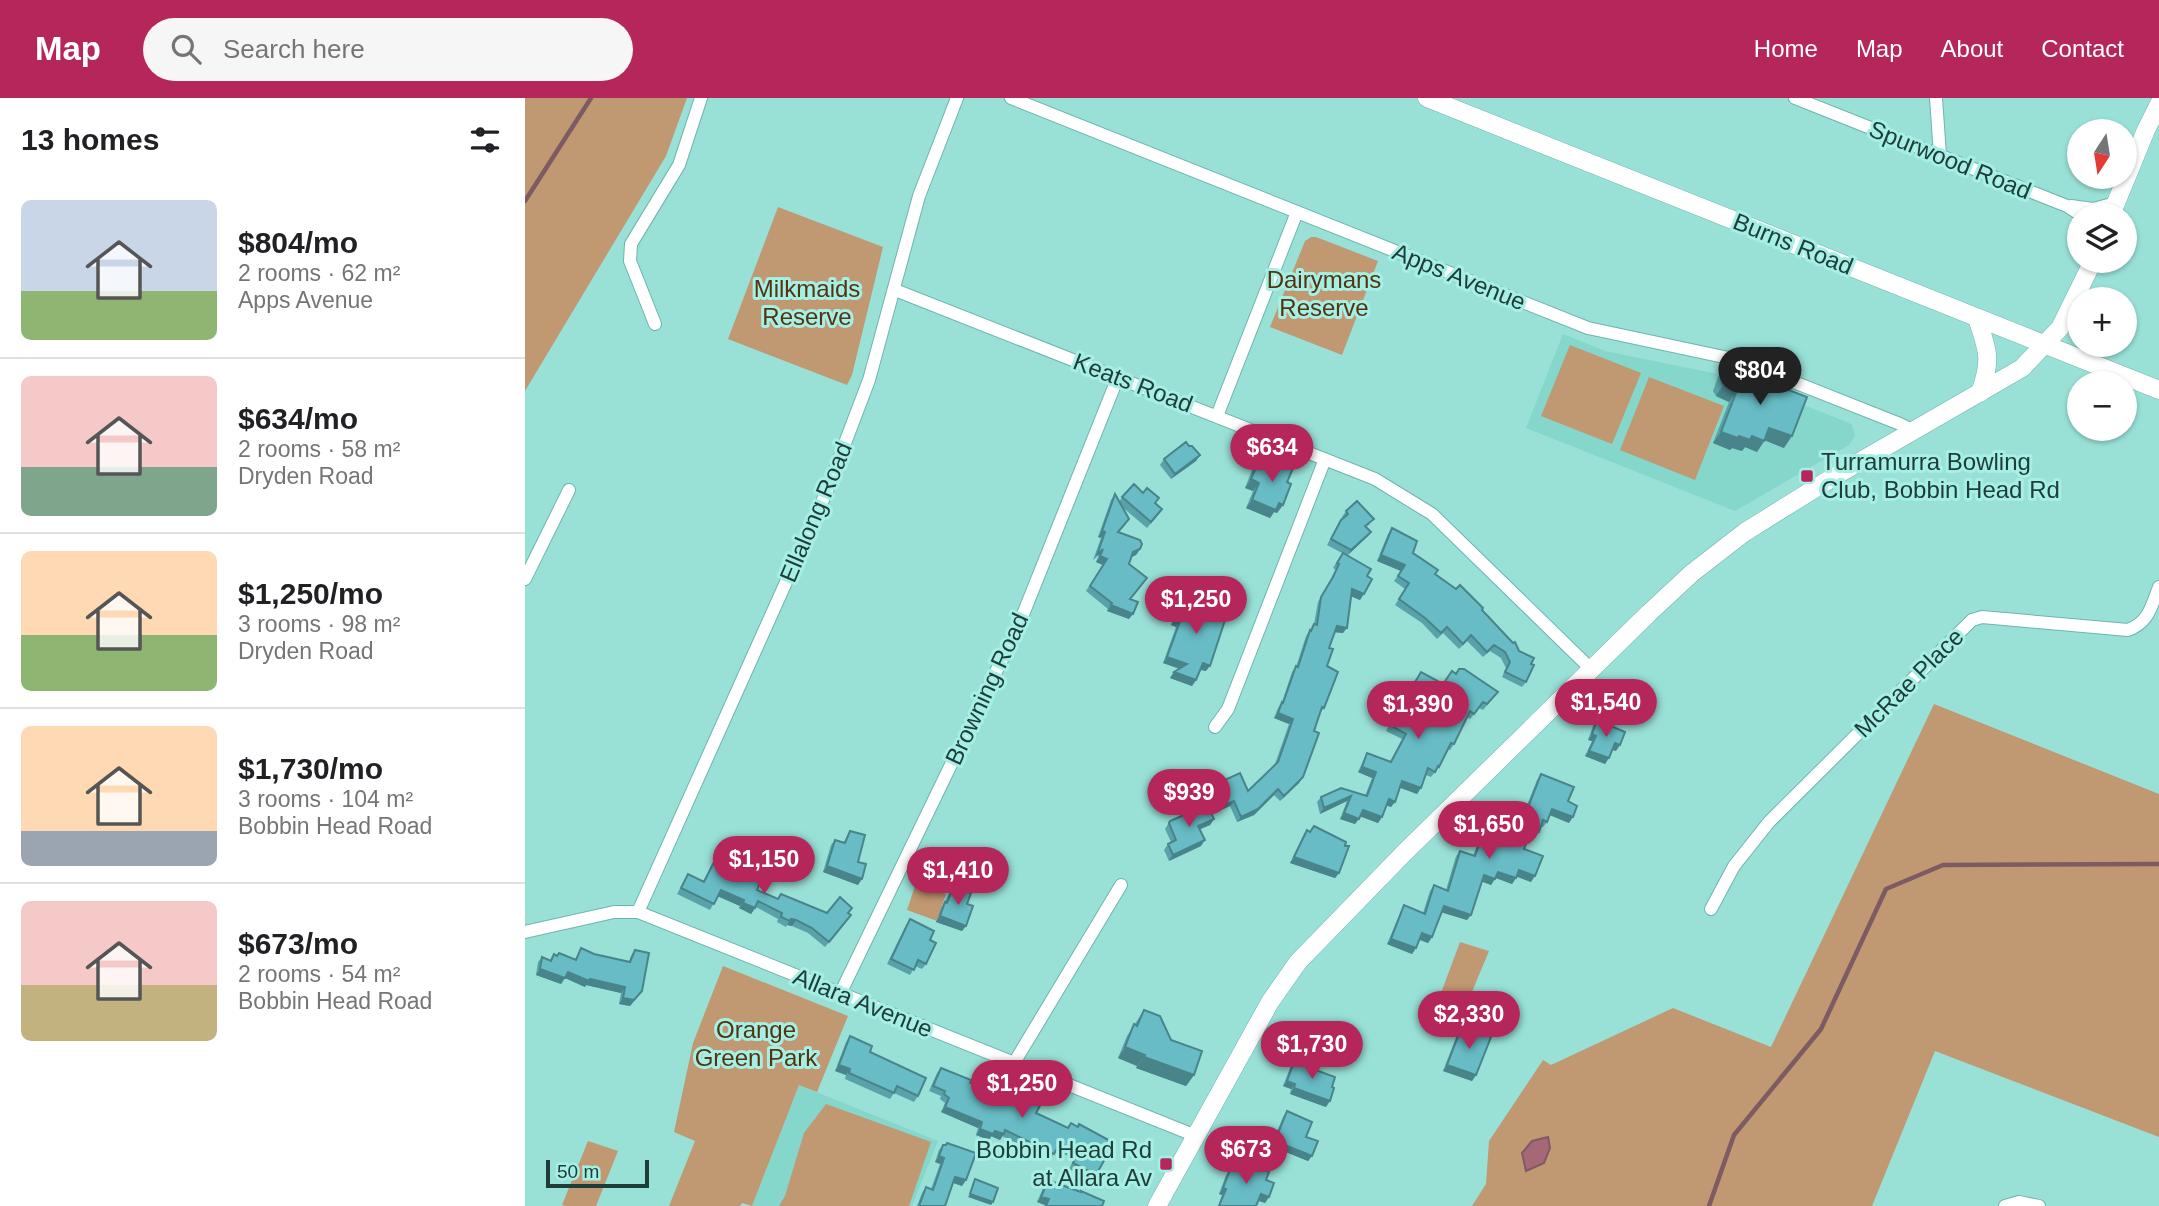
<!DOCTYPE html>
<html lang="en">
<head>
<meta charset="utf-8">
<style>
	body { margin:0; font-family:Helvetica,sans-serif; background:#f6f6f6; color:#202124; height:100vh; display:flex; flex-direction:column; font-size:26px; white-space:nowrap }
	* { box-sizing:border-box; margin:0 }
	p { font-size:23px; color:#757577 }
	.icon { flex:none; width:38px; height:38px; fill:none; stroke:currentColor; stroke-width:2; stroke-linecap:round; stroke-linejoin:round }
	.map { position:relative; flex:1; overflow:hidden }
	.sheet { display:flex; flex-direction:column; background:#fff; width:525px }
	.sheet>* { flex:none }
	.needle { width:46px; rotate:192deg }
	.controls { position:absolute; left:1542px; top:21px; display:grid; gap:14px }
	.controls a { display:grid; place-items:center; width:70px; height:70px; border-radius:50%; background:#fff; box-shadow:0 2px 5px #0004; font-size:35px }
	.scale { position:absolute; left:21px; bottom:18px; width:103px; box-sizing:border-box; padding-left:7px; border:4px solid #1e3c38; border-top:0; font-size:19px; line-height:24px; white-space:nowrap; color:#1e3c38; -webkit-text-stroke:5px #a6efe4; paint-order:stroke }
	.price { position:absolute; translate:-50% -60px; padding:0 16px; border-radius:24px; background:#b5275b; color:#fff; font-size:23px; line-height:46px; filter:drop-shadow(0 2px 4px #0008) }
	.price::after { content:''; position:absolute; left:50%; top:42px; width:21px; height:16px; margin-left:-10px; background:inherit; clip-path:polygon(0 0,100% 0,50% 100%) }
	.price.on { background:#222; color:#fff }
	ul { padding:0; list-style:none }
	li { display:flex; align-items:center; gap:21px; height:175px; padding:0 21px }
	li+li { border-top:2px solid #e0e0e0 }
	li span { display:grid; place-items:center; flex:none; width:196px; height:140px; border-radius:10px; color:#555 }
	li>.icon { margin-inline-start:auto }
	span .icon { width:84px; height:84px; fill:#fffc; stroke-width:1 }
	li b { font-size:30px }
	h2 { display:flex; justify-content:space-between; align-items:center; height:84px; padding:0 21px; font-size:30px }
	header { display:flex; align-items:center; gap:42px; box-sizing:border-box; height:98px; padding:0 35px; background:#b5275b; color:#fff }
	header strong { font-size:33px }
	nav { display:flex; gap:38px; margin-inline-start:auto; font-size:24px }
	.search { width:490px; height:63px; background:#f6f6f6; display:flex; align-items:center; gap:18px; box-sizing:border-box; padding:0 24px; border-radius:38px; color:#757577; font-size:26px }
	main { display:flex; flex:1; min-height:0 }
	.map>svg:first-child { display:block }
	.built { fill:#85d6cb }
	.green { fill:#c09872 }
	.water { fill:#a66876; stroke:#7d5b63; stroke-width:2 }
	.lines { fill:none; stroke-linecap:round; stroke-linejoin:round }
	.stream { stroke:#7d5b63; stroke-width:4.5 }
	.street-casing { stroke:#6eb5ac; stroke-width:14 }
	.secondary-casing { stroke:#6eb5ac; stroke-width:19 }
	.street { stroke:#fff; stroke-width:12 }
	.secondary { stroke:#fff; stroke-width:18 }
	.wall { fill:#59a2a9 }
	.shaded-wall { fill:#49848a }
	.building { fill:#68bcc5; stroke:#49848a; stroke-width:2 }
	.poi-dot { fill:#b5275b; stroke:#a6efe4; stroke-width:2.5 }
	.labels { text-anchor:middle; stroke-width:6; stroke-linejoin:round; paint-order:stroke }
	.street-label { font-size:24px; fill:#1e3c38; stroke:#a6efe4 }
	.park-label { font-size:24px; fill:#543310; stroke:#a6efe4 }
	.poi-label { font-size:24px; fill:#1e3c38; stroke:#a6efe4; text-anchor:start }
</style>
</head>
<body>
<header>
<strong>Map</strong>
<div class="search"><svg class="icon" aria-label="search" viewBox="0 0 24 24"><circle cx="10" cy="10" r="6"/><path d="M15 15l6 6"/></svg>Search here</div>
<nav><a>Home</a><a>Map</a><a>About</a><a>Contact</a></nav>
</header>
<main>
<section class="sheet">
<h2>13 homes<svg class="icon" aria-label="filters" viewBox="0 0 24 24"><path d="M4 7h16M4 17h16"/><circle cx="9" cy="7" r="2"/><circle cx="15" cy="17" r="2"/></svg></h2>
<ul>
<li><span style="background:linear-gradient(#c9d6e8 65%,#8fb573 0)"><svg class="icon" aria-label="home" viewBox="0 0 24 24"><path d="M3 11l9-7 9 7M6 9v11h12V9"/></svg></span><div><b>$804/mo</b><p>2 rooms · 62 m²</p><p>Apps Avenue</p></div></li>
<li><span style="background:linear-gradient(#f6c9c9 65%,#7fa58c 0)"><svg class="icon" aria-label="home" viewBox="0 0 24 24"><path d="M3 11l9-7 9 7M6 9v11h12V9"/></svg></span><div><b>$634/mo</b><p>2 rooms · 58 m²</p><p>Dryden Road</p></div></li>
<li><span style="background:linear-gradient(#ffd9b3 60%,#8fb573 0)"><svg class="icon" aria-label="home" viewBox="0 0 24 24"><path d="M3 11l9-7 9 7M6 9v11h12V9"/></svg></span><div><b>$1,250/mo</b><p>3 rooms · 98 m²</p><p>Dryden Road</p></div></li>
<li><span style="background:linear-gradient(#ffd9b3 75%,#9aa5b1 0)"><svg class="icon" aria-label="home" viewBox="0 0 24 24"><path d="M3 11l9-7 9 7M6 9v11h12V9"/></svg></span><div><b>$1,730/mo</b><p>3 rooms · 104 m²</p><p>Bobbin Head Road</p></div></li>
<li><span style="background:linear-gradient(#f6c9c9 60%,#c2b280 0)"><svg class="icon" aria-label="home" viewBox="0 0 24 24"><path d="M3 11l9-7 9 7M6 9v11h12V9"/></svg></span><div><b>$673/mo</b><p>2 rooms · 54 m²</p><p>Bobbin Head Road</p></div></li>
</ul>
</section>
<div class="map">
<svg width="1634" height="1108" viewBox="0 0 1634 1108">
	<rect width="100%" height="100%" fill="#99e1d7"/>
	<!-- built -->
	<path class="built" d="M1038,236L1080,253L1207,279L1322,324L1327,327L1330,338L1324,347L1210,413L1001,330Z
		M274,987L413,1043L387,1108H227Z"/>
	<!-- green -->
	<path class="green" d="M0,0H162L141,58L0,293Z
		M253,109L358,149L327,277L322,287L203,241Z
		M786,139H791L853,163L817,257L745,229L780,143Z
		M1045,247L1116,275L1087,346L1016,318Z
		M1124,279L1199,308L1170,382L1095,352Z
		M1409,606L1634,696V1039L1410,953L1347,1108H947L961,1086L964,1043L1018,962L1026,967L1148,910L1246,949Z
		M391,785L421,796L412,823L382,812Z
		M935,844L964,853L939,913L913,903Z
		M198,868L323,918L292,994L274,987L227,1108L217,1105L215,1108H144L170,1043L149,1034L168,945Z
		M301,1006L406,1044L384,1108H254L260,1098L279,1035Z
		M63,1043L93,1053L71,1108H40L37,1107Z"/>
	<!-- water -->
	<path class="water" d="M1023,1039L1025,1050L1019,1065L1001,1073L997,1055L1007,1043Z"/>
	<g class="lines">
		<!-- stream -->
		<path class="stream" d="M0,103L66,0
			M1184,1108L1209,1037L1296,931L1361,791L1418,767L1634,766"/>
		<!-- street casing -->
		<g class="street-casing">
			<path id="street" d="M486,0L1063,230L1213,262L1375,326L1389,333
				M1270,0L1542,108L1556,117
				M1411,0L1415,57
				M1546,108L1568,111L1591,105
				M370,192L850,381L907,416L1067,572
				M130,226L105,163L106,146L154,67L176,0
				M692,318L772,114
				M0,481L44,392
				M690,629L703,611L800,361
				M1186,811L1209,768L1244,724L1447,522L1457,519L1603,532C1624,524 1626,509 1634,489
				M113,814L301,395L344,282L394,98L432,0
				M0,834L89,814H113L671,1038
				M315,896L495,524L593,279
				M489,965L596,787
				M1480,1108L1494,1104L1514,1108"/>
		</g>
		<!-- secondary casing -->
		<g class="secondary-casing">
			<path id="secondary" d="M902,0L1634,292
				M1586,117L1621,32L1634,6
				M1452,220C1463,253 1467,261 1455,295
				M632,1108L745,904L773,864L879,755L1124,515L1167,475L1220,434L1310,378L1497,270L1535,230L1568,163"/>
		</g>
		<!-- street -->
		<use href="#street" class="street"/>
		<!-- secondary -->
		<use href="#secondary" class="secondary"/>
	</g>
	<!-- wall -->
	<path class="wall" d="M1201,268L1259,350L1240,342L1232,354L1220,349L1217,353L1207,350L1205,352L1188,345L1204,304L1191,298L1188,293L1193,279Z
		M664,348L675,357L671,363L646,381L635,367L639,361Z
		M733,364L747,369L749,367L762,384L758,407L752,415L749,414L745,420L721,410L728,393L720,390L727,372Z
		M590,396L594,404L597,399L630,406L633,417L622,430L596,408L600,427L594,434L615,451L611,457L607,459L604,466V521L582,513L583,511L561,493L578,467L571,464L574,457L568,462L576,440L573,439L586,402Z
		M821,413L845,426L841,429L846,434L842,439L822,457L842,478L835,502L826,498L818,535L810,534L804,550L799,610L794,616L774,685L755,703L749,697L729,717L712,724L705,708L687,716L678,696L682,690L723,693L750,666L764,626L749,620L753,610L757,604L767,574L771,569L781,538L789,526L793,504L811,472L808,470L817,455L802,447L812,428L818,421L817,419Z
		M867,430L888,455L910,476L957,512L1006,566L1001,584L997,589L977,579L981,570L976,560L965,553L958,559L942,543L934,551L918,535L912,541L897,525L870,507L880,491L869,483L876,473L852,463L863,436Z
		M658,499L681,573L675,572L671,582L667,588L645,580L649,574L655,571L638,565L651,529L646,527L654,505Z
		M896,574L918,586L931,576L973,594L958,612L954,610L945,621L942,619L929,646L925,652L923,651L914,669L906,679L901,677L892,696L875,690L866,709L861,707L857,719L853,725L835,718L830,726L815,721L822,703L795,716L792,704L796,699L840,698L847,680L833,674L839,661L842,655L865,664L877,641L861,633L866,624L861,621L872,602L899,617L906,601L886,590Z
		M1072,622L1091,653L1087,652L1080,666L1060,658L1067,643L1063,642L1068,628Z
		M1016,676L1043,703L1044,725L1024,717L1022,724L1018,729H1016L1010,740L1005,738L999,751L1006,784L992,778L987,786L970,780L966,787L957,783L946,817L942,822L917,814L907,839L903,845L895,842L887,856L862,846L876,813L879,807L898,815L905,793L909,787L921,792L931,758L935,753L948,758L954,741L958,736L965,738L969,727L973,721L987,726L993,710L997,705L1002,707L1012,682Z
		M689,721L685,727L675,731L676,748L644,763L639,752L643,746L646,744L640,731L645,723Z
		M789,728L814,775L810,780L765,765L778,738L782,732L784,734Z
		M325,733L333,787L298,774L306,747L310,742L319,744Z
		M193,756L210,763L232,792L252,801L256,796L302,815L327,810L323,815L326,817L300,849L283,835L267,828L262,827L261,829L252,824L253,821L231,809L226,816L214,810L215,808L193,798L185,812L152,796L163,776L178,783Z
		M428,789L441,828L437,833L411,824L416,810Z
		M385,821L405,842L401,866L397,871L390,868L385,877L362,866L381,827Z
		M56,850L69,856L104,864L106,858L110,852L117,893L105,908L94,906L96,895L61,887L60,889L40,880L36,886L11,877L13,864L17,859L25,862L29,856L32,857L34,855L50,862Z
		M619,912L646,942L669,977L661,988L611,970L612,968L593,960L602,938Z
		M937,928L951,977L947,983L918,973L933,934Z
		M325,938L345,954L393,998L389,1004L369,995L365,1001L320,981L321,977L310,973L321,944Z
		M769,964L801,1009L765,996L766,991L758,988L765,970Z
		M416,970L445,985L469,994L504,1005L506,1001L511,1015L543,1030L546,1025L571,1077L568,1083L544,1071L549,1061L531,1052L525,1062L477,1038L475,1042L466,1038L464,1042L451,1037L453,1030L416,1014L420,1005L415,1001L416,998L404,993L412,975Z
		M762,1013L781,1039L787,1058L783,1063L746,1048L758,1019Z
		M418,1047L441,1082L437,1088L428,1085L420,1108H392L397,1095L401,1089L406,1091L415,1066L410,1064L414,1052Z
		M712,1062L741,1082L744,1099L740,1105L733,1103L731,1108H693L697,1097L694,1096L701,1077L705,1072H706Z
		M523,1082L577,1108H519L520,1107L512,1104L519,1088Z"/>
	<!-- shaded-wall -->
	<path class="shaded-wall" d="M1198,287L1212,292L1204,304L1191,298Z
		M1244,330L1267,338L1259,350L1236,341Z
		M1196,334L1214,338H1227L1239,343L1232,354L1220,349L1217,353L1207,350L1205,352L1188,345Z
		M675,357L671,363L646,381L650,376Z
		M726,381L734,385L728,393L720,390Z
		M727,402L754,405L758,407L752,415L749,414L745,420L721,410Z
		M577,433L580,434L576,440L573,439Z
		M846,434L842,439L822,458L826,452Z
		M615,451L611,457L604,460L608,454Z
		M856,457L880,467L876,473L852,463Z
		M575,458L582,461L578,467L571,464Z
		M827,491L839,496L835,502L823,497Z
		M586,507L608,516L604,521L582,513Z
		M650,521L655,523L651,529L646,527Z
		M812,528L822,530L818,535L808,534Z
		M642,559L662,566L658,572L638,565Z
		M678,565L685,568L681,573L674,571Z
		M649,574L671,582L667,588L645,580Z
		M753,615L768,621L764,626L749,620Z
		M1067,636L1071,638L1067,643L1063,642Z
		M1090,645L1095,647L1091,653L1086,651Z
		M1064,653L1084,660L1080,666L1060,658Z
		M837,669L851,674L847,680L833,674Z
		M778,679L774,685L755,703L759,698Z
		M877,683L896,690L892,696L874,689Z
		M753,691L749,697L729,717L712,724L716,719Z
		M826,698L822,703L795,716L799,710Z
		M864,701L870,704L866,709L860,707Z
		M709,703L705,708L687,716L691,711Z
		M1027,711L1048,719L1044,725L1023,716Z
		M838,712L857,719L853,725L834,718Z
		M819,715L834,721L830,726L815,721Z
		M689,721L685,727L669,734L673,728Z
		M1007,731L1014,734L1010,740L1003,737Z
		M680,742L676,748L644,763L648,757Z
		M769,759L814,775L810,780L765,765Z
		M302,768L337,781L333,787L298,774Z
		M994,772L1010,778L1006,784L990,778Z
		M973,774L991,780L987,786L969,779Z
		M959,777L970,781L966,787L955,783Z
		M196,792L219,802L215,808L192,798Z
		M218,805L230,810L226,816L214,810Z
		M919,808L946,817L942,822L915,814Z
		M415,818L441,828L437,833L411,824Z
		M266,821L271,822L267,828L262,827Z
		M897,835L907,839L903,845L893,841Z
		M866,841L891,850L887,856L862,846Z
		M15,871L43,874L65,881L100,889L96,895L61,887L60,889L40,880L36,886L11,877Z
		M117,893L105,908L94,906L98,900Z
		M600,949L620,957L612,968L593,960Z
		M619,959L669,977L661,988L611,970Z
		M314,967L325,971L321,977L310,973Z
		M922,967L951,977L947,983L918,973Z
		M762,983L770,986L766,991L758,988Z
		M769,990L805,1003L801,1009L765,996Z
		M420,1009L457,1024L453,1030L416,1014Z
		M455,1031L468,1036L464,1042L451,1037Z
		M470,1033L479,1036L475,1042L466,1038Z
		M750,1043L787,1058L783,1063L746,1048Z
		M414,1058L419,1060L415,1066L410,1064Z
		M430,1079L441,1082L437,1088L426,1084Z
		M698,1090L701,1091L697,1097L694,1096Z
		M445,1096L468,1104L466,1107L443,1099Z
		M736,1096L744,1099L740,1105L732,1102Z
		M516,1099L524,1101L520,1107L512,1104Z"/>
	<!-- building -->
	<path class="building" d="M1201,268L1282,299L1267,338L1244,330L1239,343L1227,338L1225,342L1214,338L1213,340L1196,334L1212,292L1198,287L1196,282Z
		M661,344L664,348H667L675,357L650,376L639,361Z
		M773,359L762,384L766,386L758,407L754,405L751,412L727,402L734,385L726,381L733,364L748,370L749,367L759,371Z
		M609,386L618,395L622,390L634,400L630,405L637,411L626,424L597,399Z
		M590,396L604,421L593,434L615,442L617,446L615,451L608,454L604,466L622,480L605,501L613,504L608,516L586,507L587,505L565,488L582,461L575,458L578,451L572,457L580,434L577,433Z
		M832,403L849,421L840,428L846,434L826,452L806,441L816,422L823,416L821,413Z
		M867,430L892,443L888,455L913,472L910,476L931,491L935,487L958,510L957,512L988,545L990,544L994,553L1009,560L1006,566L1009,567L1001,584L980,574L985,564L980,554L969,547L962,554L946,537L938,546L922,529L916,535L900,520L874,501L884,485L873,478L880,467L856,457Z
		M818,455L846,471L842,478L847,481L839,496L827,491L822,530L812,528L804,550L808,551L802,568L813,574L799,610L797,609L789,633L794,635L778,679L759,698L753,691L733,711L716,719L709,703L691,711L682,690L715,675L723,693L753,664L768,621L753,615L757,604L758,605L771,568L773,569L785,532L786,533L789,526L792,527L796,499L808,479L814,466L812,465Z
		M658,499L664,501L668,500L703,513L685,568L678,565L671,582L649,574L662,566L642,559L655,523L650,521Z
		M934,571H939L973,594L962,606L958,604L949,616L945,613L929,646L926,645L914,669L913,668L910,674L903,670L896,690L877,683L870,704L864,701L857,719L838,712L834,721L819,715L826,698L799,710L796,699L816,690L842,698L851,674L837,669L842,655L866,664L881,636L865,627L870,618L865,616L872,602L900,618L910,595L890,584L896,574L918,586L927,573L931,576Z
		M1072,622L1100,634L1095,647L1090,645L1084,660L1064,653L1071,638L1067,636Z
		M1016,676L1049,689L1043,703L1052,708L1048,719L1027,711L1022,724L1018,722L1014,734L1007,731L999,751L1018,758L1010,778L994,772L991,780L973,774L970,781L959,777L946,817L919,808L907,839L897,835L891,850L866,841L879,807L900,816L909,787L923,793L935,753L950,758L958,736L966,739L973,721L988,727L997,705L1004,707Z
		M682,707L689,721L673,728L680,742L648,757L643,746L651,742L644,725L645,723Z
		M789,728L821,744L820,748H824L814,775L769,759L782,732L785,734Z
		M325,733L340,737L333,764L341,766L337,781L302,768L310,742L320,745Z
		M197,753L211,760L210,763L239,775L232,792L253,801L256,796L302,815L315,799L327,810L323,815L326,817L304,844L287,830L271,822L266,821L265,823L256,819L257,815L233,803L230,810L218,805L219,802L196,792L189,806L156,790L163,776L179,784L193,756L195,757Z
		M428,789L446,795L442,806L448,808L441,828L415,818L420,804L422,805Z
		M385,821L409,833L405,842L411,845L401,866L393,862L389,872L366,861Z
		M56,850L69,856L105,864L110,852L124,855L117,893L109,902L98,900L100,889L65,881L64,883L43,874L40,880L15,871L17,859L26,863L29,856L32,858L34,855L51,862Z
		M619,912L635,918L646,942L677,953L669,977L619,959L620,957L600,949L609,926L612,928Z
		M937,928L966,939L951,977L922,967Z
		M325,938L347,948L345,954L401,980L393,998L372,988L369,995L324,975L325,971L314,967Z
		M769,964L810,979L807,989L809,990L805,1003L769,990L770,986L762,983Z
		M416,970L446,982L445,985L469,994L470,992L504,1005L506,1001L516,1006L511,1015L543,1030L546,1025L553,1029L554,1026L589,1045L571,1077L548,1065L553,1055L535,1045L529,1056L480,1032L479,1036L470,1033L468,1036L455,1031L457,1024L420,1009L424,1000L419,996L420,993L408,988Z
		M762,1013L787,1024L781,1039L793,1043L787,1058L750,1043Z
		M422,1045L451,1055L441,1082L430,1079L420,1108H394L401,1089L408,1092L419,1060L414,1058L418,1047H421Z
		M712,1062L744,1074L741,1082L749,1085L744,1099L736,1096L731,1108H694L701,1091L698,1090L705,1072L708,1073Z
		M450,1081L473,1090L468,1104L445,1096Z
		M523,1082L556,1094V1093L579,1103L577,1108H521L524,1101L516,1099Z"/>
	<!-- markers -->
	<g class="poi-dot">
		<rect x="1275" y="371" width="14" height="14" rx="3.5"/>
		<rect x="634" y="1059" width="14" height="14" rx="3.5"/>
	</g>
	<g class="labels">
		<!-- street labels -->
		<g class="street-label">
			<text transform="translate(1425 62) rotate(22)" y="8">Spurwood Road</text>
			<text transform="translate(1268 146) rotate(22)" y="8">Burns Road</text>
			<text transform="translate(934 179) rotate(22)" y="8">Apps Avenue</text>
			<text transform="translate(608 285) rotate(21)" y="8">Keats Road</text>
			<text transform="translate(291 414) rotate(-67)" y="8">Ellalong Road</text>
			<text transform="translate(1384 585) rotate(-45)" y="8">McRae Place</text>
			<text transform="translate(462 591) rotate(-65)" y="8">Browning Road</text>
			<text transform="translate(338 905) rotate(22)" y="8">Allara Avenue</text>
		</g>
		<!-- park labels -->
		<g class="park-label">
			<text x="799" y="190">Dairymans<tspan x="799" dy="28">Reserve</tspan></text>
			<text x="282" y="199">Milkmaids<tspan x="282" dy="28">Reserve</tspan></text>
			<text x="231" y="940">Orange<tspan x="231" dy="28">Green Park</tspan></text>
		</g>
		<!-- poi labels -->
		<g class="poi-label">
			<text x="1296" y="372">Turramurra Bowling<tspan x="1296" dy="28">Club, Bobbin Head Rd</tspan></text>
			<text x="627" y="1060" text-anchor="end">Bobbin Head Rd<tspan x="627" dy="28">at Allara Av</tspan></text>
		</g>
	</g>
</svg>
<div class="controls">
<a><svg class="needle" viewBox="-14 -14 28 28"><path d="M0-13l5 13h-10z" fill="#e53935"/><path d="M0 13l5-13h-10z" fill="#757577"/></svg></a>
<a><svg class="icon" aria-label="layers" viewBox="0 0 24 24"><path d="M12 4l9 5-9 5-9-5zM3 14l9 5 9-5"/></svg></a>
<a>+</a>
<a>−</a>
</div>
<div class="scale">50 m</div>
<b class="price on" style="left:1235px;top:309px">$804</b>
<b class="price" style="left:747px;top:386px">$634</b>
<b class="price" style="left:671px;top:538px">$1,250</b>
<b class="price" style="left:1081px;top:641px">$1,540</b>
<b class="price" style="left:893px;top:643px">$1,390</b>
<b class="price" style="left:664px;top:731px">$939</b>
<b class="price" style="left:964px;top:763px">$1,650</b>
<b class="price" style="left:239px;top:798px">$1,150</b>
<b class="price" style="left:433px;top:809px">$1,410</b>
<b class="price" style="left:944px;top:953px">$2,330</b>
<b class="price" style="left:787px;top:983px">$1,730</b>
<b class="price" style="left:497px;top:1022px">$1,250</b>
<b class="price" style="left:721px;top:1088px">$673</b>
</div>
</main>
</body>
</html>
